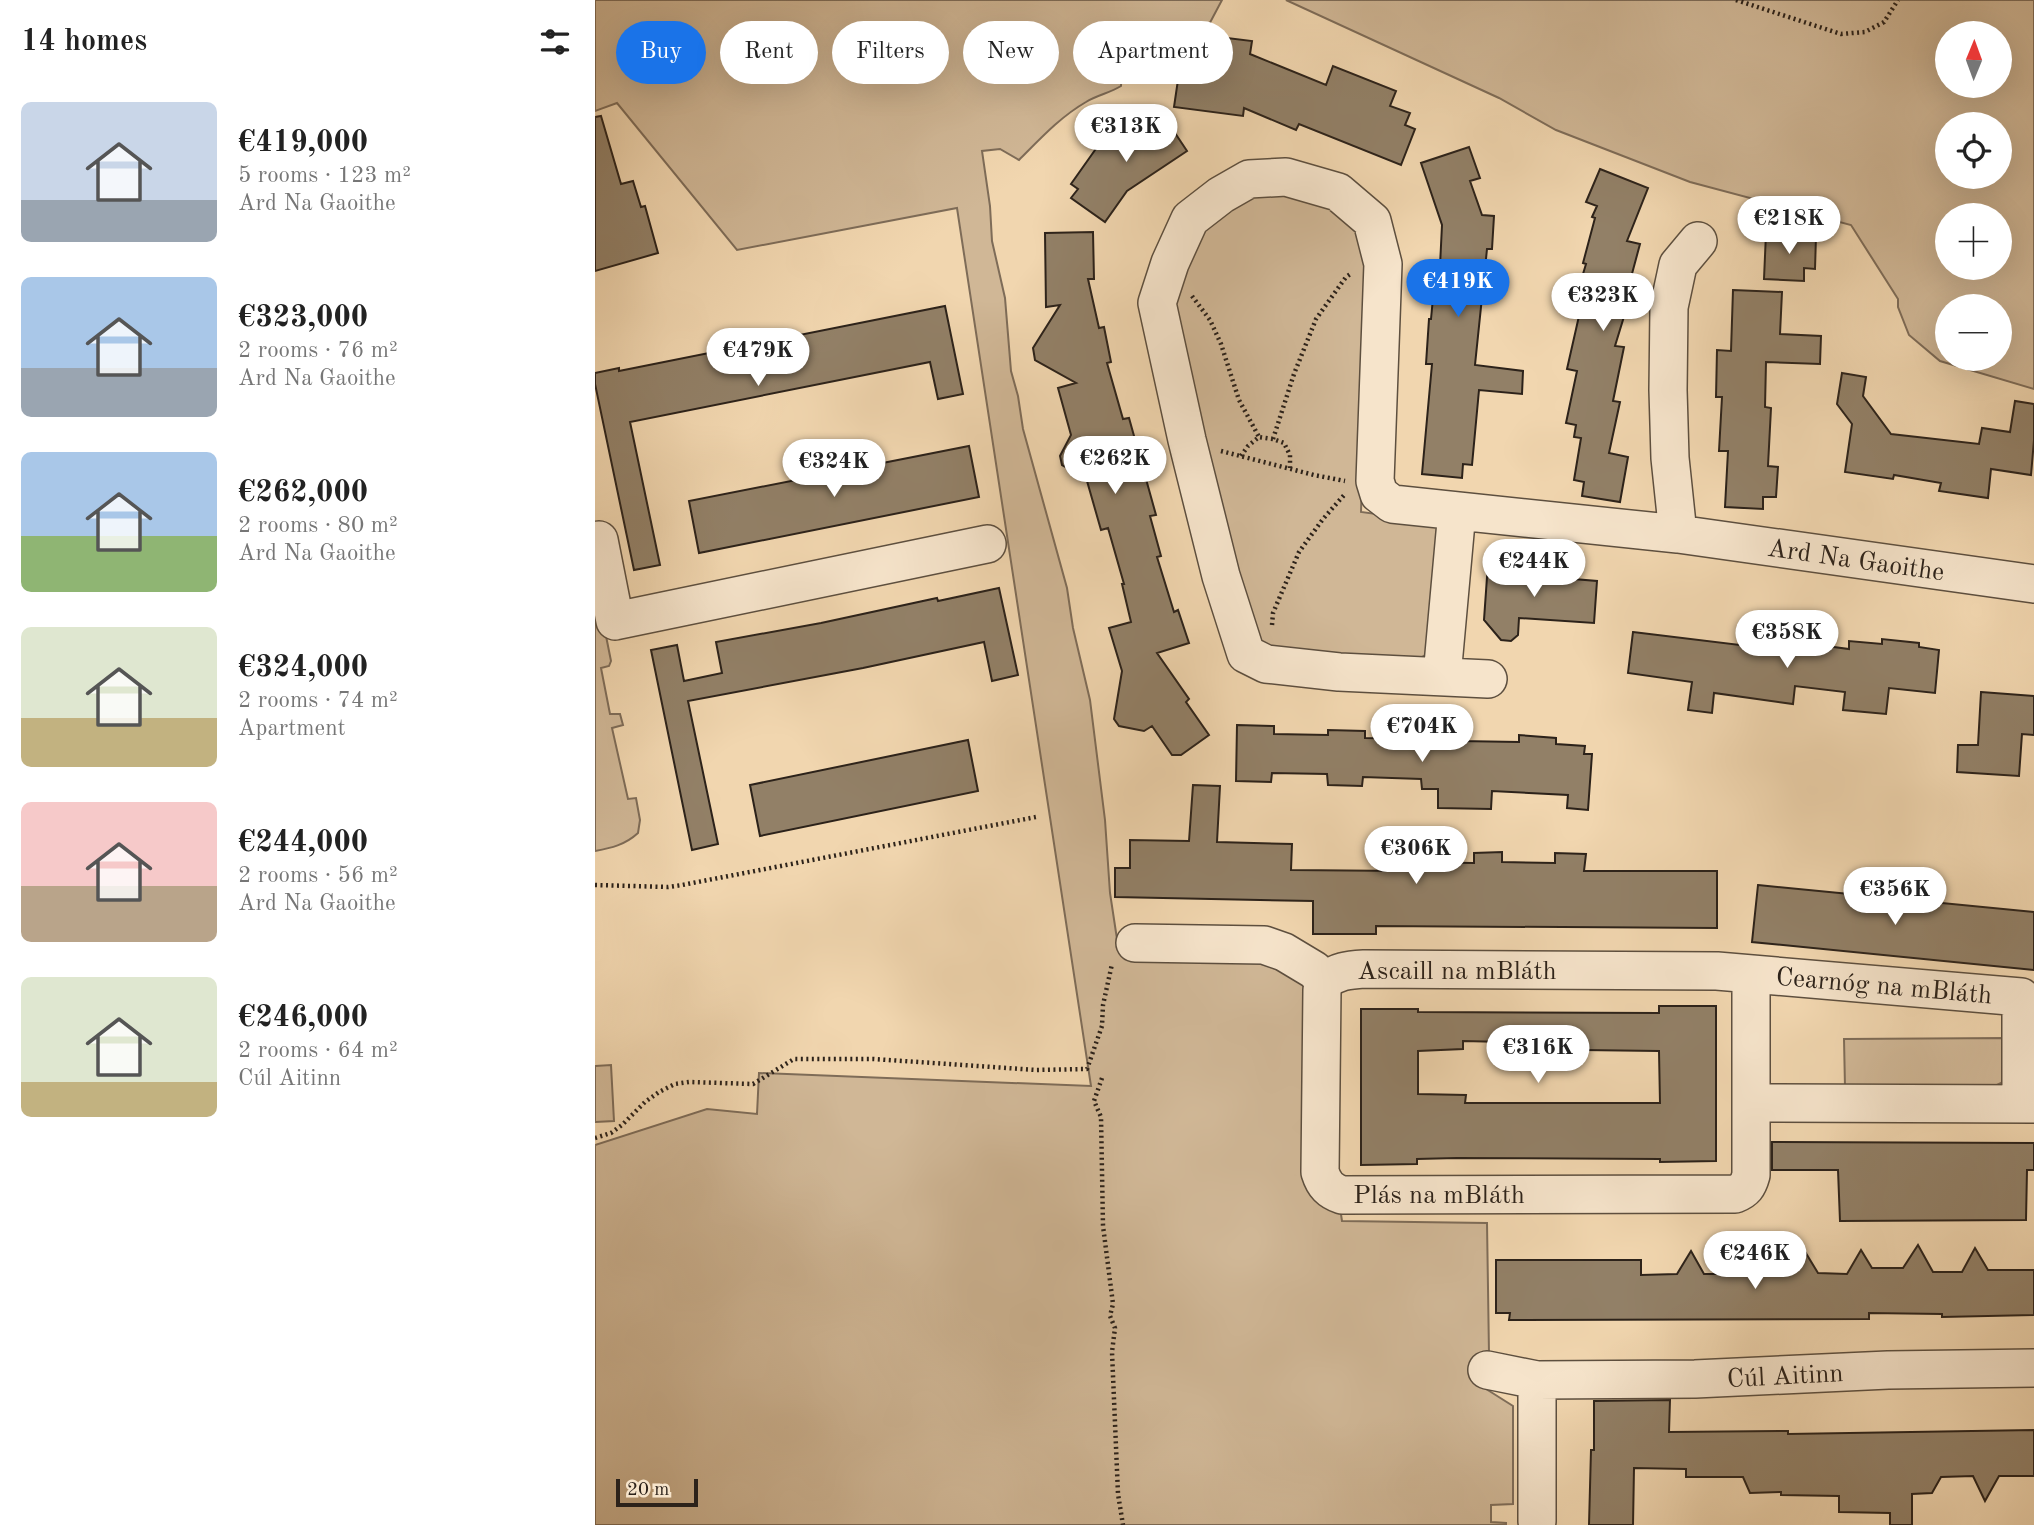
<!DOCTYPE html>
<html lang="en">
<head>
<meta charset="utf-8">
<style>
	body { margin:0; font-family:"Old Standard TT",serif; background:#f6f6f6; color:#222; height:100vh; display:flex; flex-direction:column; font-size:26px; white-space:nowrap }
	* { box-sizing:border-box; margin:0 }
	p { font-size:23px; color:#767676 }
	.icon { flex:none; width:38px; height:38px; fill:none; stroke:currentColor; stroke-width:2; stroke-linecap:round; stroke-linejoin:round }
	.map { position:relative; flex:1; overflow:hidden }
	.drawer { display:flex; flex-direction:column; background:#fff; width:595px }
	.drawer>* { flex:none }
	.hud { position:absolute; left:21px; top:21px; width:665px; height:63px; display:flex; gap:14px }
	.needle { width:46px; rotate:1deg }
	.controls { position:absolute; left:1340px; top:21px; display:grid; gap:14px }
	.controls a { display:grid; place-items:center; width:77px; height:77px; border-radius:50%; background:#fff; box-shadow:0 7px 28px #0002; font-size:35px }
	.scale { position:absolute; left:21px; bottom:18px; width:82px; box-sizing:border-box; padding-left:7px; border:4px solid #2c221a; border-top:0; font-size:19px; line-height:24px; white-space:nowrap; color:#2c221a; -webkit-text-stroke:5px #f6e4cb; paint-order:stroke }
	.price { position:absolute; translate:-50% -60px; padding:0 16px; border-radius:24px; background:#fff; color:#222; font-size:23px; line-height:46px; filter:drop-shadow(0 2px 4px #0008) }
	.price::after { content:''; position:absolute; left:50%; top:42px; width:21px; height:16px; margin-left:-10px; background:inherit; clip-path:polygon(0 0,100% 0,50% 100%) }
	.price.selected { background:#1a73e8; color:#fff }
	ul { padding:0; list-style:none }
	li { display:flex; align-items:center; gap:21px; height:175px; padding:0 21px }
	li span { display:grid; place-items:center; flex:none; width:196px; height:140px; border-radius:10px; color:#555 }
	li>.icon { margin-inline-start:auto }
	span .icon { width:84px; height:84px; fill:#fffc; stroke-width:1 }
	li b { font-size:30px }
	h2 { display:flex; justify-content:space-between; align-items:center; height:84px; padding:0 21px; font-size:30px }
	.tag { padding:0 24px; border-radius:32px; background:#fff; box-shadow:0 7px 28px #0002; font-size:24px; line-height:63px }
	.tag.selected { background:#1a73e8; color:#fff }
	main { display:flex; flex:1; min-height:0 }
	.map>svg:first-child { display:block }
	.green { fill:#d0b796; stroke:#7e6c58; stroke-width:2; fill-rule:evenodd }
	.building { fill:#928067; stroke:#2c221a; stroke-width:2; fill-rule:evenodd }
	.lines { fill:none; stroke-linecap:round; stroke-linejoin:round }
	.minor-casing { stroke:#5d4f3f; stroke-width:40 }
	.path { stroke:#2c221a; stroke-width:4.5; stroke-dasharray:2 3.5; stroke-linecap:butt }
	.minor { stroke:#f6e4cb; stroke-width:37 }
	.labels { text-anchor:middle; stroke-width:5; stroke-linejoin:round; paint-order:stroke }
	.street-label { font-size:26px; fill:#2c221a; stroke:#f6e4cb }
</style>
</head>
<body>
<main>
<section class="drawer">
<h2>14 homes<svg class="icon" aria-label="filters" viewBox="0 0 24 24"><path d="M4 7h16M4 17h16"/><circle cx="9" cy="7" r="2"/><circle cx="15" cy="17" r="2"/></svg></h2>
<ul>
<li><span style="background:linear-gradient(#c9d6e8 70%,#9aa5b1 0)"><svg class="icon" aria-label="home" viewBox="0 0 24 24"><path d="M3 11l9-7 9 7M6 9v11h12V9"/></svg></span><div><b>€419,000</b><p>5 rooms · 123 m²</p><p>Ard Na Gaoithe</p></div></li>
<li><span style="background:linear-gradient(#a9c7e8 65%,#9aa5b1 0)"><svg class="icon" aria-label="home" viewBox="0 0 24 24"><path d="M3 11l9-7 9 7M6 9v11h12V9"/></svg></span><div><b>€323,000</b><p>2 rooms · 76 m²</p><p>Ard Na Gaoithe</p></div></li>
<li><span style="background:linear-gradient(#a9c7e8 60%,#8fb573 0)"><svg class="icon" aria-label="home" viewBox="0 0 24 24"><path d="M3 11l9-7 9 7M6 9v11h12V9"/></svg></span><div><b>€262,000</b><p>2 rooms · 80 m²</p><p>Ard Na Gaoithe</p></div></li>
<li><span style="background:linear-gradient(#dfe7d0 65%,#c2b280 0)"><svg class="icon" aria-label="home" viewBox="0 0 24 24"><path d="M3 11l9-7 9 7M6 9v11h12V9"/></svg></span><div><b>€324,000</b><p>2 rooms · 74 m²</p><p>Apartment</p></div></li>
<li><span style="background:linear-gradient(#f6c9c9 60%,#b9a48a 0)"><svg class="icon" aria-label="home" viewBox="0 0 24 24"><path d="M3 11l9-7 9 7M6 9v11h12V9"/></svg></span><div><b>€244,000</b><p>2 rooms · 56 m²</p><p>Ard Na Gaoithe</p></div></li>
<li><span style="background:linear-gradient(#dfe7d0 75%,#c2b280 0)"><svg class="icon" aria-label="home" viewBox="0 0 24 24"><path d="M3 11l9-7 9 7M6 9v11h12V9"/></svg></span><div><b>€246,000</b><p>2 rooms · 64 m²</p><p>Cúl Aitinn</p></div></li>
</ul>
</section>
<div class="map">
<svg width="1439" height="1525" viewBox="0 0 1439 1525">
	<rect width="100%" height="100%" fill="#f1d6af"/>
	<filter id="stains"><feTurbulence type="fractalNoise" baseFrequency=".00286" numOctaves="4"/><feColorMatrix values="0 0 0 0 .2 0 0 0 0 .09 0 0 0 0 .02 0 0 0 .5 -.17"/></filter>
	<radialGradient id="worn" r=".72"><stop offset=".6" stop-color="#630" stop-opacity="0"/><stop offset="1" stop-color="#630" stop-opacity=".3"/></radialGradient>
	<!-- green -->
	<path class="green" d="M0,0H627L592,66L576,60L553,27L537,38L527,63L526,86C515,93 502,95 491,102C465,117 445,139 424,160L405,149L387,151L395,206L397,241L410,298L416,371L423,396L428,429L472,588L478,628L495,700L510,820L515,893L522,939L533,954L669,960L712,986L747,1221L892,1223L894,1353L880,1382L918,1406V1504L896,1505V1522L911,1523V1525H0V1145L112,1109L162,1114L164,1073L496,1086L362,208L142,250L22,103L0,111Z
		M691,0H1439V389L1345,361L1314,335L1303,307V299L1256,225L1095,182L961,130L904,98ZM1353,33H1405V86H1353ZM1353,124H1405V177H1353ZM1405,215V268H1353V215ZM1405,306V359H1353V306Z
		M690,193L757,216L774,254L766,512L832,521L843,529L831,655L825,658L679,654L662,640L582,336L578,308L600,244L618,220L661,195Z
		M0,581L16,661L14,666L6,668L15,714H25L28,725L17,728L33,799L41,798L45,820L43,833C30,845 16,848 0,851Z
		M1412,1038L1410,1081L1402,1085L1250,1087L1249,1039Z
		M16,1065L19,1121L0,1122V1066Z"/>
	<!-- building -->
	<path class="building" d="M624,37L657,41L655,54L731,85L738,66L801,91L795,106L815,113L810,125L820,129L806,165L704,124L701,130L649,108L648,116L579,107L584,73L606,76L607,71L621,73Z
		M564,109L592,151L532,191L510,222L476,198L483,189L476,184L505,143L508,146Z
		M6,116L26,184L38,181L46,207L50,206L63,253L0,271V117Z
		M874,147L885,178L875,181L887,215L899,216L897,249H892L880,365L928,371L927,394L884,390L877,465L868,464L867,478L827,474L837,364H831L834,319H836L841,266H845L847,225L826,163Z
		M1005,169L1053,188L1032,241L1045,244L1031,296L1035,297L1020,346L1029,347L1018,401L1025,402L1014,453L1033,457L1025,502L987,496L989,482L979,480L986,438L979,437L981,425L971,423L982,371L972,369L984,316L976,314L991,264L988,263L1000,218L997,217L1002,206L991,202Z
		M498,232L499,279H493L504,328L509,327L516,362L512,363L528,419L534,418L561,515L555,516L566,556L562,557L579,612L583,610L594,643L562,653L594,699L591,702L614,735L586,755H577L557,726L549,731L524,726L519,719L527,671L514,628L536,622L527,584H529L513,528L506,530L488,467L476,470L467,465L465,456L476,435L463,388L481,383L440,360L438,348L465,305L451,307L450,233Z
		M1171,233L1221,236L1220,269L1209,268V281L1169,279Z
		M1138,290L1187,292L1185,334L1226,336L1225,364L1171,362L1170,407L1176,408L1173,466L1183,467L1181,497H1168V509L1130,507L1133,451H1124L1127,397H1121L1122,350L1136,351Z
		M350,306L368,394L343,399L335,362L35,422L65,565L39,570L0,384V373L24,368V371Z
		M1247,373L1271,377L1268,396L1296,434L1384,444L1387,428L1415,432L1420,401L1439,404V440L1436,475L1396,469L1393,498L1344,491L1346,483L1299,475L1298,479L1250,472L1257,424L1242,404Z
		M374,446L384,497L104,553L94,501Z
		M893,563L931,566L930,575L1002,581L999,623L924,618L923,635L916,641L906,640L889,620Z
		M404,588L423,675L397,681L389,642L268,668L93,701L123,844L97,850L56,650L82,645L89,681L127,673L121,642L226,623L342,598L343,601Z
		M1038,632L1161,647L1162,644L1201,649L1202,642L1254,649V641L1287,644V639L1324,643V647L1344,650L1340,693L1294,688L1291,714L1248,710L1250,692L1200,686L1198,704L1119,693L1117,713L1093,710L1097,682L1033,673Z
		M1386,692L1439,696V735L1427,734L1424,776L1362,772L1363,745H1383Z
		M642,725L679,726V734L733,735V730L770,731V738L826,739V733L864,734V741L924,742V735L961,738V744L990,746L989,754H997L993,810L972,808L973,795L897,791L896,809L843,808V789H827L826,779L768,777L767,786L733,785L732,774L677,773L676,782L641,781Z
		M373,740L383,791L165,836L155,785Z
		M598,785L625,786L622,842L697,844L696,870L807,871V862L879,863V853L907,852V862L960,863V853L991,854L989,871H1122V928L781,926V934H718V901L520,897V868H535V840L594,841Z
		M1163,885L1439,912V970L1157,942Z
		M1064,1006H1121V1161L1065,1162V1159L862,1158L822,1159V1164L766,1165V1009H823V1012L1064,1013ZM868,1041L910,1042L909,1049L1064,1051L1065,1103H870L871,1095L823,1094V1051L868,1049Z
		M1177,1142L1439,1143V1170H1432L1431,1220L1245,1221L1243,1170H1177Z
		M1323,1245L1338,1272H1367L1380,1248L1393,1270H1439V1315L1347,1317V1314L1274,1313V1319L914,1320L915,1313H901V1260H1046V1275L1082,1274L1096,1251L1109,1274H1138L1152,1249L1166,1274H1196L1209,1250L1223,1273L1252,1274L1266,1250L1277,1268H1308Z
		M1075,1400L1074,1432L1193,1431V1434L1439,1430V1476H1404L1390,1501L1378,1476L1346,1477L1337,1493L1317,1494V1525H1295V1513L1244,1512V1496L1186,1495V1492L1155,1493L1148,1477H1091V1469L1039,1468L1038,1525H994L996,1450H999V1401Z"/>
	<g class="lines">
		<!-- minor casing -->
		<g class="minor-casing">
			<path id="minor" d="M1083,534L1075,458L1073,390L1074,307L1083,265L1103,241
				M4,540L20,621L392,544
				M847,676L862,511
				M893,679L744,672L671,664L651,654L626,576L592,440L562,303L575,263L595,219L626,195L654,179L691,177L743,192L777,221L788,264L780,481L784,494L797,504L1083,534L1439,584
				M540,943L669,945L689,952L719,970L730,981
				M730,981L727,990L725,1172C729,1185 735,1191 747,1195L1140,1194C1150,1190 1153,1186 1156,1175V974
				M730,981C742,971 753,970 769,969L1122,971L1426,997V1104
				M1157,1103L1439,1104
				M892,1370L942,1380L1100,1379L1293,1370L1439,1368
				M942,1380V1521"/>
		</g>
		<!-- path -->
		<path class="path" d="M1141,0L1246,34L1270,32L1289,22L1303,0
			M597,296L615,320L626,344L644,400L664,437
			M678,439L699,374L721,319L751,277L757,273
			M626,451L719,475L750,481
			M646,456L653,446L664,437L678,439L689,443L695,455V468
			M677,625L678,613L704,552L728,519L750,494
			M0,885L73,887L87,885L441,817
			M507,1078L499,1101L506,1117L508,1226L518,1304L515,1316L520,1328L517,1352L523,1494L528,1525
			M0,1138L16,1133L27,1125L50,1102L64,1092L80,1084L94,1082L158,1084L199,1059H279L441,1070L492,1069L507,1026L508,1005L517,964"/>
		<!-- minor -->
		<use href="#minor" class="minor"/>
	</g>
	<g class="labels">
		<!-- street labels -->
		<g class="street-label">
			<text transform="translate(1261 559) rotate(8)" y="9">Ard Na Gaoithe</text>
			<text x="862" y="979">Ascaill na mBláth</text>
			<text transform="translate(1289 985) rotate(5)" y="9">Cearnóg na mBláth</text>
			<text x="844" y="1203">Plás na mBláth</text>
			<text transform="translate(1190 1375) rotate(-3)" y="9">Cúl Aitinn</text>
		</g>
	</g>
	<rect width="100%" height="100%" filter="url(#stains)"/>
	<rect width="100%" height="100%" fill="url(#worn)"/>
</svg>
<div class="controls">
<a><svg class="needle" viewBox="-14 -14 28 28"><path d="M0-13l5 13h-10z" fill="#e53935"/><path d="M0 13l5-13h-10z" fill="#767676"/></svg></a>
<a><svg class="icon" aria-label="locate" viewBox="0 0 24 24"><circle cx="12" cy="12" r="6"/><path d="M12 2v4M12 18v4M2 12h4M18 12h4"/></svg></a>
<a>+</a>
<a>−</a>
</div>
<div class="scale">20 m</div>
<b class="price" style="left:531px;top:164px">€313K</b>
<b class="price" style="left:1194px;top:256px">€218K</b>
<b class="price selected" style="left:863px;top:319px">€419K</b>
<b class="price" style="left:1008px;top:333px">€323K</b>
<b class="price" style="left:163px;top:388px">€479K</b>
<b class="price" style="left:520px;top:496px">€262K</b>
<b class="price" style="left:239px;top:499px">€324K</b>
<b class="price" style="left:939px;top:599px">€244K</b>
<b class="price" style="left:1192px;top:670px">€358K</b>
<b class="price" style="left:827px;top:764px">€704K</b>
<b class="price" style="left:821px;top:886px">€306K</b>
<b class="price" style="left:1300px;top:927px">€356K</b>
<b class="price" style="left:943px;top:1085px">€316K</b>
<b class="price" style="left:1160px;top:1291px">€246K</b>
<div class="hud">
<a class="tag selected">Buy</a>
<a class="tag">Rent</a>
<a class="tag">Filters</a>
<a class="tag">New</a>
<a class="tag">Apartment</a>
</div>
</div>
</main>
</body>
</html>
